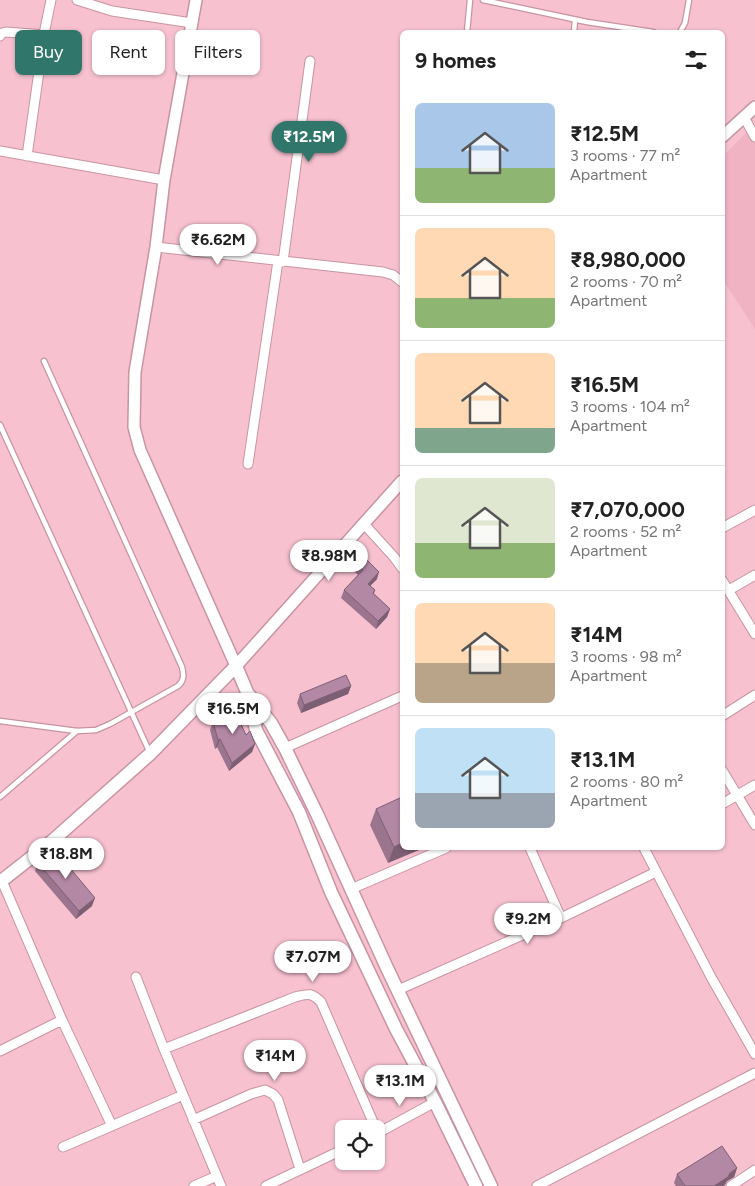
<!DOCTYPE html>
<html lang="en">
<head>
<meta charset="utf-8">
<style>
	body { margin:0; font-family:Figtree,sans-serif; background:#f6f6f6; color:#222; height:100vh; display:flex; flex-direction:column; font-size:19px; white-space:nowrap }
	* { box-sizing:border-box; margin:0 }
	p { font-size:16px; color:#767676 }
	.icon { flex:none; width:28px; height:28px; fill:none; stroke:currentColor; stroke-width:2; stroke-linecap:round; stroke-linejoin:round }
	.map { position:relative; flex:1; overflow:hidden }
	.drawer { position:absolute; left:400px; top:30px; width:325px; height:820px; display:flex; flex-direction:column; background:#fff; border-radius:8px; box-shadow:0 1px 4px #0004 }
	.drawer>* { flex:none }
	.banner { position:absolute; left:15px; top:30px; width:310px; height:45px; display:flex; gap:10px }
	.tools { position:absolute; left:335px; top:1120px; display:grid; gap:10px }
	.tools a { display:grid; place-items:center; width:50px; height:50px; border-radius:8px; background:#fff; box-shadow:0 1px 4px #0004; font-size:25px }
	.price { position:absolute; translate:-50% -42px; padding:0 11px; border-radius:18px; background:#fff; color:#222; font-size:16px; line-height:32px; filter:drop-shadow(0 1px 2px #0008) }
	.price::after { content:''; position:absolute; left:50%; top:30px; width:15px; height:11px; margin-left:-8px; background:inherit; clip-path:polygon(0 0,100% 0,50% 100%) }
	.price.on { background:#31766a; color:#fff }
	ul { padding:0; list-style:none }
	li { display:flex; align-items:center; gap:15px; height:125px; padding:0 15px }
	li+li { border-top:1px solid #e0e0e0 }
	li span { display:grid; place-items:center; flex:none; width:140px; height:100px; border-radius:8px; color:#555 }
	li>.icon { margin-inline-start:auto }
	span .icon { width:60px; height:60px; fill:#fffc; stroke-width:1 }
	li b { font-size:21px }
	h2 { display:flex; justify-content:space-between; align-items:center; height:60px; padding:0 15px; font-size:21px }
	.chip { padding:0 18px; border-radius:8px; background:#fff; box-shadow:0 1px 4px #0004; font-size:18px; line-height:45px }
	.chip.on { background:#31766a; color:#fff }
	.map>svg:first-child { display:block }
	.built { fill:#f0b3c4 }
	.lines { fill:none; stroke-linecap:round; stroke-linejoin:round }
	.service-casing { stroke:#c794a2; stroke-width:7 }
	.minor-casing { stroke:#c794a2; stroke-width:11 }
	.tertiary-casing { stroke:#c794a2; stroke-width:14 }
	.secondary-casing { stroke:#c794a2; stroke-width:15 }
	.service { stroke:#fff; stroke-width:4.5 }
	.minor { stroke:#fff; stroke-width:9 }
	.tertiary { stroke:#fff; stroke-width:11 }
	.secondary { stroke:#fff; stroke-width:12 }
	.wall { fill:#9a758d }
	.shaded-wall { fill:#7d5f73 }
	.building { fill:#b388a4; stroke:#7d5f73 }
</style>
</head>
<body>
<div class="map">
<svg width="755" height="1186" viewBox="0 0 755 1186">
	<rect width="100%" height="100%" fill="#f7c1d0"/>
	<!-- built -->
	<path class="built" d="M755,124V329L723,280L722,157Z"/>
	<g class="lines">
		<!-- service casing -->
		<g class="service-casing">
			<path id="service" d="M483,0L587,22L653,32
				M467,32L470,0
				M574,32L575,20
				M680,32L685,23L689,0
				M0,425L150,753
				M0,721L77,731L96,730L110,724L178,686C184,681 184,675 182,667L44,361
				M0,797L77,731"/>
		</g>
		<!-- minor casing -->
		<g class="minor-casing">
			<path id="minor" d="M77,0L112,11L192,23
				M0,36L2,33L6,32L44,35
				M744,117L755,137
				M0,151L164,180
				M27,156L45,29L51,0
				M156,247L383,272L393,275L402,282
				M283,262L310,61
				M248,464L278,261
				M364,524L394,557L402,568
				M722,528L755,510
				M722,580L755,634
				M729,590L755,575
				M722,716L755,695
				M285,748L402,696
				M722,770L755,825
				M722,804L755,785
				M644,848L711,977L755,1054
				M2,881L62,1020
				M351,889L446,848
				M561,918L656,872
				M136,977L164,1049L221,1186
				M398,990L561,918L530,848
				M164,1049L295,997C308,994 311,992 321,1002L376,1129
				M0,1051L62,1020L112,1126
				M193,1120L251,1094L265,1090L273,1094L278,1100L300,1169
				M376,1134L435,1102
				M63,1147L183,1095
				M194,1186L217,1176
				M266,1186L344,1149
				M537,1186L755,1073
				M731,1186L755,1170"/>
		</g>
		<!-- tertiary casing -->
		<g class="tertiary-casing">
			<path id="tertiary" d="M196,0L164,180L156,247L135,372L134,427L140,450L236,666L402,481
				M722,137L755,107"/>
		</g>
		<!-- secondary casing -->
		<g class="secondary-casing">
			<path id="secondary" d="M250,696L271,723L285,748L317,814L387,968L491,1186
				M0,882L51,842L150,754L236,666L247,692L256,730L299,812L331,892L396,1029L435,1102L476,1186"/>
		</g>
		<!-- service -->
		<use href="#service" class="service"/>
		<!-- minor -->
		<use href="#minor" class="minor"/>
		<!-- tertiary -->
		<use href="#tertiary" class="tertiary"/>
		<!-- secondary -->
		<use href="#secondary" class="secondary"/>
	</g>
	<!-- wall -->
	<path class="wall" d="M352,559L377,579L370,586L375,590L374,594L390,609L387,617L376,629L341,598L344,590L358,575L349,567Z
		M351,686L348,694L301,713L297,703L300,694Z
		M213,722L246,735L255,744L252,752L229,771L217,747L215,749L210,730Z
		M376,809L402,848L388,863L370,825Z
		M38,863L92,906L76,919L35,871Z
		M737,1168L734,1177L727,1181L723,1186H676L674,1183L677,1174Z"/>
	<!-- shaded-wall -->
	<path class="shaded-wall" d="M379,572L377,579L365,591L368,584Z
		M390,609L387,617L376,629L378,621Z
		M351,686L348,694L301,713L304,705Z
		M220,739L217,747L215,749L218,740Z
		M255,744L252,752L229,771L232,763Z
		M402,843V848H424L388,863L394,847Z
		M95,898L92,906L76,919L79,911Z
		M737,1168L734,1177L727,1181L725,1185L723,1186H714Z"/>
	<!-- building -->
	<path class="building" d="M359,552L379,572L368,584L375,590L373,593L390,609L378,621L344,590L363,570L352,559Z
		M346,675L351,686L304,705L300,694Z
		M232,705L246,735L250,731L255,744L232,763L220,739L218,740L213,722Z
		M402,797V843L394,847L376,809Z
		M54,849L95,898L79,911L38,863Z
		M722,1146L737,1168L730,1173L728,1177L714,1186H685L677,1174Z"/>
</svg>
<div class="tools">
<a><svg class="icon" aria-label="locate" viewBox="0 0 24 24"><circle cx="12" cy="12" r="6"/><path d="M12 2v4M12 18v4M2 12h4M18 12h4"/></svg></a>
</div>
<b class="price on" style="left:309px;top:163px">₹12.5M</b>
<b class="price" style="left:218px;top:266px">₹6.62M</b>
<b class="price" style="left:329px;top:582px">₹8.98M</b>
<b class="price" style="left:233px;top:735px">₹16.5M</b>
<b class="price" style="left:66px;top:880px">₹18.8M</b>
<b class="price" style="left:528px;top:945px">₹9.2M</b>
<b class="price" style="left:313px;top:983px">₹7.07M</b>
<b class="price" style="left:275px;top:1082px">₹14M</b>
<b class="price" style="left:400px;top:1107px">₹13.1M</b>
<div class="banner">
<a class="chip on">Buy</a>
<a class="chip">Rent</a>
<a class="chip">Filters</a>
</div>
<section class="drawer">
<h2>9 homes<svg class="icon" aria-label="filters" viewBox="0 0 24 24"><path d="M4 7h16M4 17h16"/><circle cx="9" cy="7" r="2"/><circle cx="15" cy="17" r="2"/></svg></h2>
<ul>
<li><span style="background:linear-gradient(#a9c7e8 65%,#8fb573 0)"><svg class="icon" aria-label="home" viewBox="0 0 24 24"><path d="M3 11l9-7 9 7M6 9v11h12V9"/></svg></span><div><b>₹12.5M</b><p>3 rooms · 77 m²</p><p>Apartment</p></div></li>
<li><span style="background:linear-gradient(#ffd9b3 70%,#8fb573 0)"><svg class="icon" aria-label="home" viewBox="0 0 24 24"><path d="M3 11l9-7 9 7M6 9v11h12V9"/></svg></span><div><b>₹8,980,000</b><p>2 rooms · 70 m²</p><p>Apartment</p></div></li>
<li><span style="background:linear-gradient(#ffd9b3 75%,#7fa58c 0)"><svg class="icon" aria-label="home" viewBox="0 0 24 24"><path d="M3 11l9-7 9 7M6 9v11h12V9"/></svg></span><div><b>₹16.5M</b><p>3 rooms · 104 m²</p><p>Apartment</p></div></li>
<li><span style="background:linear-gradient(#dfe7d0 65%,#8fb573 0)"><svg class="icon" aria-label="home" viewBox="0 0 24 24"><path d="M3 11l9-7 9 7M6 9v11h12V9"/></svg></span><div><b>₹7,070,000</b><p>2 rooms · 52 m²</p><p>Apartment</p></div></li>
<li><span style="background:linear-gradient(#ffd9b3 60%,#b9a48a 0)"><svg class="icon" aria-label="home" viewBox="0 0 24 24"><path d="M3 11l9-7 9 7M6 9v11h12V9"/></svg></span><div><b>₹14M</b><p>3 rooms · 98 m²</p><p>Apartment</p></div></li>
<li><span style="background:linear-gradient(#bfe0f5 65%,#9aa5b1 0)"><svg class="icon" aria-label="home" viewBox="0 0 24 24"><path d="M3 11l9-7 9 7M6 9v11h12V9"/></svg></span><div><b>₹13.1M</b><p>2 rooms · 80 m²</p><p>Apartment</p></div></li>
</ul>
</section>
</div>
</body>
</html>
